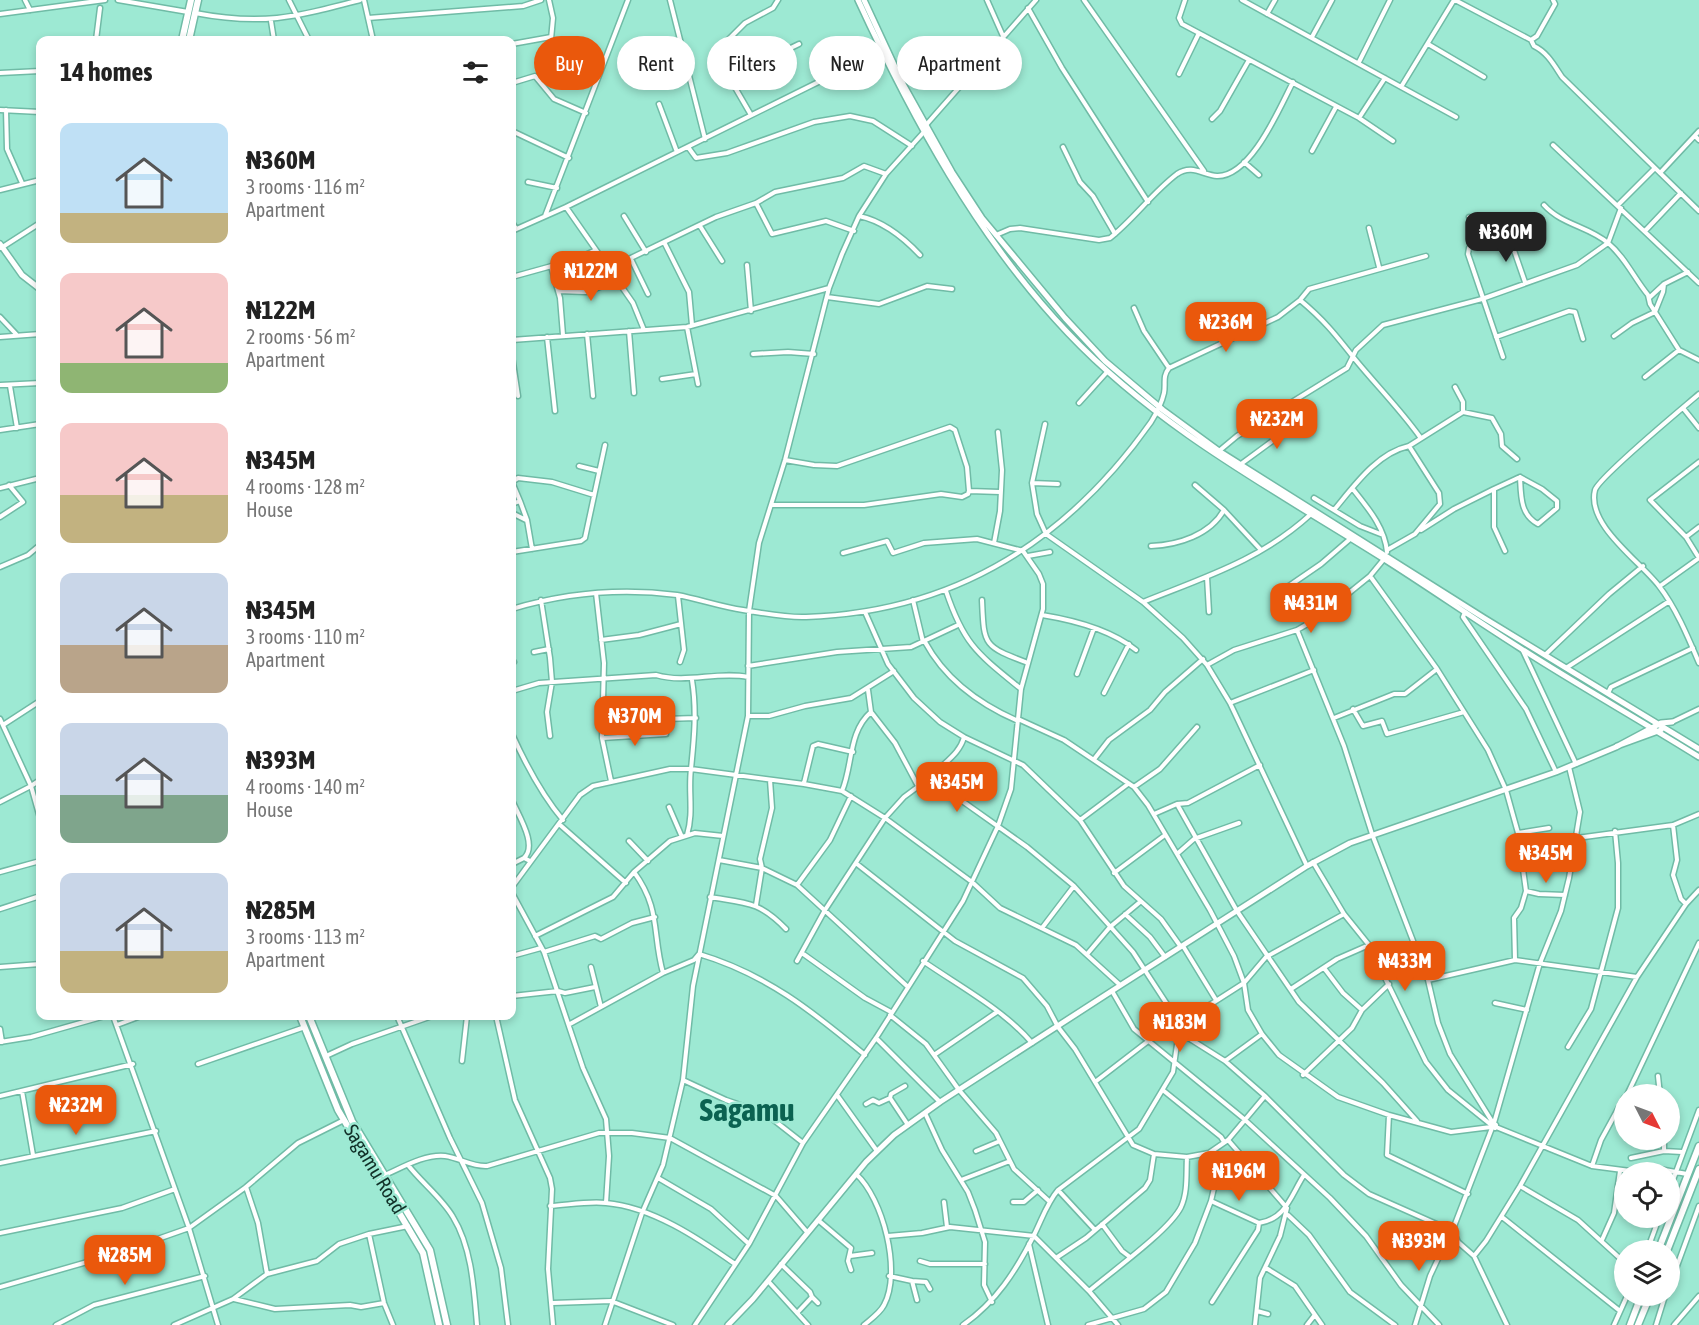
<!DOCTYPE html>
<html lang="en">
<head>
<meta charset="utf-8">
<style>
	body { margin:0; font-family:"Asap Condensed",sans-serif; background:#f6f6f6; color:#222; height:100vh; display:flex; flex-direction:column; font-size:22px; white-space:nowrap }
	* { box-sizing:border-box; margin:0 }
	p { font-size:20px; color:#767676 }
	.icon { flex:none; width:33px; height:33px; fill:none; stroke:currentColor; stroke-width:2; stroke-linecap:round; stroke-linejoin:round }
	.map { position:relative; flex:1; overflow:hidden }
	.sheet { position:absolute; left:36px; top:36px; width:480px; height:984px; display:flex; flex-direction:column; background:#fff; border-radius:12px; box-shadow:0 3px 9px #0003 }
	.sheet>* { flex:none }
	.guide { position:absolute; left:534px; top:36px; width:570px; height:54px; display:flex; gap:12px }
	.needle { width:39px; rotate:132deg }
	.buttons { position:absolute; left:1614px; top:1084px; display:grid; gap:12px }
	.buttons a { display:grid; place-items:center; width:66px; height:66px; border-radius:50%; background:#fff; box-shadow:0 3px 9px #0003; font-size:30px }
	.price { position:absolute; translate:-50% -51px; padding:0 14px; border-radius:12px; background:#ea580c; color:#fff; font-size:20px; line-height:39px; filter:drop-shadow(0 2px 3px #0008) }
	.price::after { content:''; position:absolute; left:50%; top:36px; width:18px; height:14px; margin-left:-9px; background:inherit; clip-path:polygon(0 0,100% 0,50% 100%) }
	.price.selected { background:#222; color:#fff }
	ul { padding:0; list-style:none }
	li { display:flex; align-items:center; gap:18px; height:150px; padding:0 24px }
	li span { display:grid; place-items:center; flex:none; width:168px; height:120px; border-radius:12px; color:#555 }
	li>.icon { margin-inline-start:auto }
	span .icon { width:72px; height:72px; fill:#fffc; stroke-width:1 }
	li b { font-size:26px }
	h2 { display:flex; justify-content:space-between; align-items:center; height:72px; padding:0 24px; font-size:26px }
	.chip { padding:0 21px; border-radius:27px; background:#fff; box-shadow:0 3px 9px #0003; font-size:21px; line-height:54px }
	.chip.selected { background:#ea580c; color:#fff }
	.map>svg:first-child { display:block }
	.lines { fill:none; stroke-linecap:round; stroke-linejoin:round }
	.minor-casing { stroke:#70bba6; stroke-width:7 }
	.major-casing { stroke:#70bba6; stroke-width:8 }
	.highway-casing { stroke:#70bba6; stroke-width:9 }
	.minor { stroke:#fff; stroke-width:4 }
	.major { stroke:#fff; stroke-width:5 }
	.highway { stroke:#fff; stroke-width:6 }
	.labels { text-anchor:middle; stroke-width:5; stroke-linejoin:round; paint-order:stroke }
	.street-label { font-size:20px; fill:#113028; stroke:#9de9d3 }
	.town-label { font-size:32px; font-weight:bold; fill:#0b6251; stroke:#9de9d3 }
</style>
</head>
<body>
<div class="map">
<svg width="1699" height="1325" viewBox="0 0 1699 1325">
	<rect width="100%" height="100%" fill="#9de9d3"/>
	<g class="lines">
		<!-- minor casing -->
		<g class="minor-casing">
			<path id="minor" d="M25,0L30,10
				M118,0L188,12
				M289,0L309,40
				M364,0L373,40
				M549,0L553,18L550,50
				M670,0L705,139
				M987,0L1003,36
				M1084,0L1204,171
				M1185,0L1179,18L1182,24L1359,118L1393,141
				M1242,0L1456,117
				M1455,0L1531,40L1534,46C1547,52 1554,65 1562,77L1699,211
				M1028,8L1062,68L1148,202
				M195,13C263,26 295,17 360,0
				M0,14L105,0
				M1267,14L1275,0
				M368,18L523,6L541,0
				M271,21L274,40
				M1312,37L1332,0
				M96,40L100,8
				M1531,40L1537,36L1555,4L1553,0
				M512,44L551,37
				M1428,44L1484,77
				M1359,62L1390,0
				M0,73L40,71
				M1179,74L1199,33
				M731,77L799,44
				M512,83L535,76L554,99L586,113
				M1401,87L1454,0
				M659,104L677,152
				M0,110L40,112
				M6,110L7,149L22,183
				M751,115L715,53L745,23L773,8L778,0
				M1359,118L1385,78
				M1212,119L1220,111L1249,60
				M926,125L1036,0
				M512,131L569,158
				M1695,136L1699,140
				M1553,145L1699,283
				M688,147L696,158L727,153L814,122L850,116L873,121L912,146
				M1063,147L1080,182L1093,196L1115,234
				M1312,151L1336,107
				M1244,162L1259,175
				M1660,173L1699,131
				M528,182L557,188
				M0,190L40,180
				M756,203L772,234L826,221L854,231
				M1544,205C1562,225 1588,226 1608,243C1625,257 1634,278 1648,295L1650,304L1679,350L1699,360
				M1618,205L1655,168
				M566,207L633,303L644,330
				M545,216L628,0
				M624,216L646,252
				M859,216C883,221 904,238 920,255
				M1469,217L1479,242
				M512,222L516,229
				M700,226L722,261
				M1369,228L1379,267
				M512,231L566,207L883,50
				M1645,231L1681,193
				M996,235L1010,229L1020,228L1099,240L1110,238C1134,219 1153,192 1177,174C1192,164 1203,175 1217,176C1251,177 1280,107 1293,82
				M665,244L689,292L692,325
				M1,248L40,223
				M631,259L648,294
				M747,265L751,311
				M551,266L560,298L563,335
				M608,269L716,217L756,203L775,192L843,178L864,166L886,174
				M512,277L577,259L596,250
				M558,291L586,292L617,281
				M827,297L879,304L927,286L952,289
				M1649,298L1664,284L1688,272
				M1300,300C1324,320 1335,334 1354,358C1376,385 1400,409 1420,437
				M1134,308L1144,331L1169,368
				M0,317L16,334
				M687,327L698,384
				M629,331L634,393
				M587,334L593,396
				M1614,336L1632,323L1655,312L1663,292L1664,284
				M0,337L40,334
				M547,337L555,411
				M1496,337L1569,311L1575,312L1583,339
				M512,340L687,327L829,288
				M753,354L788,352L814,354
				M512,356L518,396
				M1503,357L1468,254L1469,248L1479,242L1509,236L1525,282
				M1645,377L1679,350
				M662,379L696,374
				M0,385L40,383
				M10,386L17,428
				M1455,387L1463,402V412
				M1699,394C1684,407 1599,477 1595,490C1586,525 1641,562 1659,586C1676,608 1688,637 1699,663
				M1079,403L1107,372
				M1683,408L1699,428
				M1045,424L1032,483L1037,514L1046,534L1143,602L1183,638L1207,665L1230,703L1307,866
				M0,430L40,424
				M1219,451L1237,436L1347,368L1356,350L1383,325L1482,299L1577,265L1608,243L1621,208
				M1241,464L1301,420
				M579,466L599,471
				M1520,477L1542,489L1557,501V508L1538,524C1520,515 1521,495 1520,477Z
				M1032,483L1058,484
				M1195,485L1224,510L1261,550
				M0,488L40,478
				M1352,488C1367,507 1385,527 1387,552
				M969,491L1000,492
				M1314,498L1360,526L1383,535
				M520,501L527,520L532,549
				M512,504L520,501L512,482L518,478L552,482L594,495
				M771,505H864L941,494L962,497L968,494L969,491L967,467L955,430L950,427L837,466L814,465L785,460
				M1334,510C1354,486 1377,453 1409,446L1463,412L1492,418L1501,434L1502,446L1517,459
				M512,513L526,520
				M0,517L23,502L9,485
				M1421,530L1454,509L1494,489
				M1686,537L1650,500L1699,462
				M994,543L1000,511L1002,470L998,432
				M1151,546C1178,545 1210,535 1224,510
				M1387,550L1415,534L1440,504L1439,493L1409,446
				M1505,551L1494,527V489L1520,477
				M512,552L581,541L585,538L605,445
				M1028,556L1050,552
				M0,567L28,555L40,545
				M1370,576L1437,669L1488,750L1506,790L1518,833L1526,891L1521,908L1514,918L1515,960
				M1207,577L1209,612
				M1660,586L1699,558L1686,537L1699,527
				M1286,588L1321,564L1350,539
				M946,591C964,645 978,654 1021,689
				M596,593L604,663L602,738L611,781
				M678,596L684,650L680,662
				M541,600L550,658L552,682L547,712L550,736
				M913,600L923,642
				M982,600C984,646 983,646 1028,663
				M1143,602C1205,577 1261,560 1311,514
				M512,609C565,593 622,588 677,595C699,599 721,607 743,610C764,613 786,618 806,617C954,612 1067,541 1151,422C1156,414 1162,402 1164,393C1166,383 1162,377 1169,368L1278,317L1300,300L1309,289L1426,256
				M865,612L888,664L914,698L940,722L964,737L1023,765L1080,820L1124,886L1161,919L1181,947
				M1465,612L1463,617L1526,709L1556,772
				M1042,615C1073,620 1111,630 1136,650
				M1297,630L1344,746L1372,834L1428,980L1438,1023L1450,1054L1493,1123
				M601,640L639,635L681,624
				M925,642C945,679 979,704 1018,721
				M1523,651L1576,764
				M534,652L549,649
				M1545,655L1609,594L1643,566
				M512,663L514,662
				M1207,665L1234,650L1297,630L1318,618L1370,576L1384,559
				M748,666L837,652L911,647L958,625
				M1566,668L1668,602
				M1077,674L1094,628
				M868,690L871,712L895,743L918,786
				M512,691L539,683L656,675C687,684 716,671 748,677
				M1104,693L1129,644
				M1608,693L1611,687L1693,648
				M1230,703L1314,670
				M1353,709L1363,726L1382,721L1387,734L1464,712
				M748,716H769L805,706L851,698L894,671
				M1334,718L1394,694H1405L1437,669
				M0,719L31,786L0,802
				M664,719L696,718
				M1018,719L1064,740L1134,787L1148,805L1210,910L1234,956L1244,983L1248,1010L1262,1034L1279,1055L1338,1097L1389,1115L1451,1132L1491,1127
				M1672,722L1699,709
				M3,725L40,701
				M512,734C526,765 541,794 563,820
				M602,738L666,734
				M1095,758L1109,740L1150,710L1165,692L1203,659
				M40,780L31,786L40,818
				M934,781L935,773C946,761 960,753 964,737
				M804,783L813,746L818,744L853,752
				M1134,787L1160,769L1197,727
				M842,791C853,765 848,732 871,712
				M512,800C518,815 538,845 524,858
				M1177,804L1237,911L1299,1002L1383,1083L1417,1121
				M669,807L682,837
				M1154,814L1177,804L1188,803L1260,765
				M1080,820L1128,784
				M559,824L626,883
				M1673,825L1677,860L1673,875L1681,899L1686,904
				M1518,833L1549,828
				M687,835C694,812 688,792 691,769C694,739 697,711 692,680
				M1577,838L1673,825L1699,814
				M629,841L648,861
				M1177,854L1194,839L1239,823
				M719,860L762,868L797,885L908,987
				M1313,862L1344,914L1369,945L1426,1062L1448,1090L1495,1128L1496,1125L1493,1123
				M512,864L524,858L530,861
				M857,864L955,941L1023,978L1047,1006L1058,1027L1075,1049L1133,1145L1154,1154L1187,1157L1209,1153L1228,1140L1265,1096
				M0,872L40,861
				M634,872C661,909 652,933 663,973
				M1114,873L1165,835
				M797,885L830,840L851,796
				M512,887L580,795L593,786L670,769H691L804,784L842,791L885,818L972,882L1000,908L1076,945L1120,985
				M1526,891L1539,894L1565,895
				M512,893L544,952L583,1068L606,1119L609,1156L606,1203
				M710,897C746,903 759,901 786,929
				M756,905L762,868L760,859L772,808L770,780
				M0,909L40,896
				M1125,914L1150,937L1165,957
				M1042,928L1074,886
				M535,936L613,897L634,872L670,841L695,833L723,836
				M1183,946L1216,1000
				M544,952L595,936L601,939L632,923L655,917
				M802,953L865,998L891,1012
				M1088,953L1110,927L1140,902
				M512,956L541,948
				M797,961L825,910L885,818L904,797L927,780L934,781L1027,847L1074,886L1133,952L1180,1024
				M923,961C959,986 1003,1009 1032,1043
				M0,967L40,964
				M591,967L601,1007
				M1324,968L1343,993L1362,1010
				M1428,980L1515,960L1637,977
				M1291,989L1337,959L1369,945
				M1112,991L1134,1029L1244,1119L1330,1198L1366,1236L1401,1285L1439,1325
				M512,996L558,991L565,993L595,987
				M1495,1003L1527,1010
				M890,1015L926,1044L959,1090L996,1133L1014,1169L1049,1201
				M113,1016L189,1228L218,1325
				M397,1016L450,1138L482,1203L501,1268L508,1325
				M496,1016L515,1100L550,1178L552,1189L548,1269L553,1325
				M570,1024L663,973L694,960L699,954C766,974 812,1011 865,1055
				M117,1025L141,1016
				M0,1029L2,1042
				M1179,1032L1225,1061L1265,1096L1344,1175L1369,1194L1450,1230
				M876,1038L940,1102
				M0,1042L31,1037L105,1016
				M1568,1047L1591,1009L1618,908V863L1615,831
				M934,1055L997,1012
				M326,1056L352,1044L432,1016
				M462,1061L467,1016
				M1225,1061L1262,1034
				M198,1064L305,1027
				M1303,1075L1352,1028L1362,1010L1389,984
				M1658,1076L1660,1095
				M683,1080L726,1100L766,1114L803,1143
				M1095,1082L1147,1042
				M22,1091L33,1155
				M1164,1091L1221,1137L1224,1142
				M837,1095L877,1151
				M1627,1095L1699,943
				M0,1096L133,1064
				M890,1098L891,1094L905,1086
				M866,1104L873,1100L879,1103L890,1098L908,1125
				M925,1113L942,1150L968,1192L975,1210L985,1242L984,1285L992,1302
				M1389,1115L1387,1155L1468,1194
				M1494,1123L1540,963L1561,911L1569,878L1580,812L1569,767
				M1496,1127L1592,1166L1638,1172L1659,1169L1687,1174
				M1228,1140L1287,1208L1280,1236L1260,1278L1255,1325
				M1664,1140V1151
				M976,1151L1000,1141
				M1631,1158L1664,1151L1682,1152
				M0,1163L156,1131
				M408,1165C422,1183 442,1198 453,1217C472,1248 474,1290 477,1325
				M1592,1166L1601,1140L1624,1098
				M856,1174C883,1198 902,1272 884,1305C880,1313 871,1319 864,1325
				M385,1175C403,1167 425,1154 445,1156C460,1158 472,1167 487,1166L599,1133H632L670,1138L776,1196L807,1232
				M658,1178L711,1209L749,1244
				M961,1180L1010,1161
				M1520,1186L1578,1220L1624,1262
				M246,1187L258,1223L267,1274
				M1670,1188L1699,1110
				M1058,1190L1095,1230
				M1211,1201L1259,1223
				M944,1202L947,1227
				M1013,1202H1024L1038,1190
				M550,1206C568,1205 588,1201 606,1203C652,1207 698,1238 735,1264
				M1288,1215L1309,1235L1350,1292L1395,1325
				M1502,1217L1620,1311
				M818,1220L851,1248L848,1261L851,1270
				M1102,1224L1122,1251L1130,1257
				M1453,1229L1492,1128
				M0,1233L122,1208L175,1189
				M1454,1233L1458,1242L1474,1256L1507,1325
				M369,1234L384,1303L393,1325
				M888,1236L922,1233L950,1227L1034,1236L1089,1291L1118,1325
				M1602,1240L1614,1213L1620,1171
				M1029,1244L1048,1325
				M1647,1251L1659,1218
				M850,1256L872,1253
				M1474,1256L1486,1241L1520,1186L1637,977L1686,904L1699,890
				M1056,1258L1086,1238L1145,1188L1150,1180L1154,1154
				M920,1261L930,1264H985
				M781,1264L810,1292L812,1297
				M1266,1268L1295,1286L1322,1325
				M889,1276L912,1281L917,1300
				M768,1281L808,1325
				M912,1281L926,1282L930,1289
				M1670,1285L1699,1206
				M0,1287L115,1254L189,1228L246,1187L298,1143L344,1120
				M1089,1291C1111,1272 1169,1231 1181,1207C1188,1192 1186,1173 1187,1157
				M234,1299L275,1309L350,1305L361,1307L384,1303
				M1212,1302L1258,1230L1259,1223C1286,1219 1291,1195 1304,1175
				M553,1303L611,1301L673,1325
				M1257,1311L1268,1314
				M797,1313L812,1297L818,1303
				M56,1325L94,1305L205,1276
				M174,1325L233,1299L267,1274L317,1261L339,1244L369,1234L408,1226
				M605,1325L642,1213L663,1165L683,1080L693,986L748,716L749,611L759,543L785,460L829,288L842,254L859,216L886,174L923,133
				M695,1325L749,1244L803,1143L876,1038L963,901L998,826L1011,789L1021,689L1043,609V584L1039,574L1023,551L977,539L924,543L893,553L887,541L843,553
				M963,1325C996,1302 1016,1271 1034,1235C1042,1219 1047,1203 1058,1190L1139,1129L1173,1072L1180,1024L1244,983L1266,957L1344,914
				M1088,1325L1144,1309L1166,1292L1195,1243L1211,1201L1218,1171L1209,1153
				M1307,1325L1314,1316
				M1415,1325L1430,1276L1450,1233
				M1614,1325L1627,1296
				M1656,1325L1665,1296
				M1674,1325L1699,1296"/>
		</g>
		<!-- major casing -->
		<g class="major-casing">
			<path id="major" d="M858,0C913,119 977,237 1068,333C1159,429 1273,489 1384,559C1430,588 1474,619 1520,648C1579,686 1640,720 1699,757
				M864,0L903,84L952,172L982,218L1065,318L1105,361L1163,410L1219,451L1484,618L1699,749
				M0,244L22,275L40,289
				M1617,746L1661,730
				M728,1325L753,1299L866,1162L894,1135L940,1102L1121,985L1307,866L1350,843L1556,772L1616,747L1661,723L1672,722"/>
		</g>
		<!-- highway casing -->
		<g class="highway-casing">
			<path id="highway" d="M182,40L191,0
				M189,40L198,0
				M300,1016L338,1110L423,1253L439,1325
				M309,1016L352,1121L430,1250L447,1325
				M1658,1251L1699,1146
				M1667,1251L1699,1169
				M1630,1325L1641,1296
				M1638,1325L1650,1296"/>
		</g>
		<!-- minor -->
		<use href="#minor" class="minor"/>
		<!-- major -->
		<use href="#major" class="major"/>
		<!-- highway -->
		<use href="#highway" class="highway"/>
	</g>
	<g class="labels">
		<!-- street labels -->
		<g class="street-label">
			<text transform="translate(375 1169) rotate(59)" y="7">Sagamu Road</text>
		</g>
		<!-- town labels -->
		<g class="town-label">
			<text x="747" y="1121">Sagamu</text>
		</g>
	</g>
</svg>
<div class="buttons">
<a><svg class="needle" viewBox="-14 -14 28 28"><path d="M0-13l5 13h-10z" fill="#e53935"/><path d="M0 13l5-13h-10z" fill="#767676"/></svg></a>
<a><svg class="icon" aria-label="locate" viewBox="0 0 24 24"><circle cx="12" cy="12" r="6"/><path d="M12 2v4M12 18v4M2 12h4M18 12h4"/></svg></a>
<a><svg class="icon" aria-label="layers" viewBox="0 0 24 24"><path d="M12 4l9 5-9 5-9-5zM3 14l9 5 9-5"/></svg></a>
</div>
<b class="price selected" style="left:1506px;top:263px">₦360M</b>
<b class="price" style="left:591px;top:302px">₦122M</b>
<b class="price" style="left:1226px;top:353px">₦236M</b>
<b class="price" style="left:1277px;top:450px">₦232M</b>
<b class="price" style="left:1311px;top:634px">₦431M</b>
<b class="price" style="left:635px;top:747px">₦370M</b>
<b class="price" style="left:957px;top:813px">₦345M</b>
<b class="price" style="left:1546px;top:884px">₦345M</b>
<b class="price" style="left:1405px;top:992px">₦433M</b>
<b class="price" style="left:1180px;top:1053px">₦183M</b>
<b class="price" style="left:76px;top:1136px">₦232M</b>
<b class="price" style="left:1239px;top:1202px">₦196M</b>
<b class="price" style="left:1419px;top:1272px">₦393M</b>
<b class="price" style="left:125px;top:1286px">₦285M</b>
<div class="guide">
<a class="chip selected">Buy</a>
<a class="chip">Rent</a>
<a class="chip">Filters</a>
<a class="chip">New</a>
<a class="chip">Apartment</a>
</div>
<section class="sheet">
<h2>14 homes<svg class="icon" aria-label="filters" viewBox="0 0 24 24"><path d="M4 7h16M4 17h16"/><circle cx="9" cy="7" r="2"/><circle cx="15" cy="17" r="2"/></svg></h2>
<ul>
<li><span style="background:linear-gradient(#bfe0f5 75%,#c2b280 0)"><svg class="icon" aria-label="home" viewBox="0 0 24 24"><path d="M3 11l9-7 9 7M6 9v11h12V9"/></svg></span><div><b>₦360M</b><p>3 rooms · 116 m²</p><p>Apartment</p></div></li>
<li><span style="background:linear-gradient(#f6c9c9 75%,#8fb573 0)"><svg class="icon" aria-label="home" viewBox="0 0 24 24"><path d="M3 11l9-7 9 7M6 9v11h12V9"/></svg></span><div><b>₦122M</b><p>2 rooms · 56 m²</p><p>Apartment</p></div></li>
<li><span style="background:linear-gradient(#f6c9c9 60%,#c2b280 0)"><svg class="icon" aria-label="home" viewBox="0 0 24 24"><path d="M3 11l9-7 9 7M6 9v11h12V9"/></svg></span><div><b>₦345M</b><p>4 rooms · 128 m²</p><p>House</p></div></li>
<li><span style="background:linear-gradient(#c9d6e8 60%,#b9a48a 0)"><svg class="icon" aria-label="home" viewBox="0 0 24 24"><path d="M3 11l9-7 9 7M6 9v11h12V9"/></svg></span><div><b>₦345M</b><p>3 rooms · 110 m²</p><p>Apartment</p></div></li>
<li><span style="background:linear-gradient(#c9d6e8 60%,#7fa58c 0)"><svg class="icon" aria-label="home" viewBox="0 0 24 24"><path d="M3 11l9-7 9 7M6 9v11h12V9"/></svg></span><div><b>₦393M</b><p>4 rooms · 140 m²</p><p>House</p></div></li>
<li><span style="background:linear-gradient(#c9d6e8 65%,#c2b280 0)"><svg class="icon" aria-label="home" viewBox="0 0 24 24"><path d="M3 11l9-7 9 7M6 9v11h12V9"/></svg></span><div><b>₦285M</b><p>3 rooms · 113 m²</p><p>Apartment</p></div></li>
</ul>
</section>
</div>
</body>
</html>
